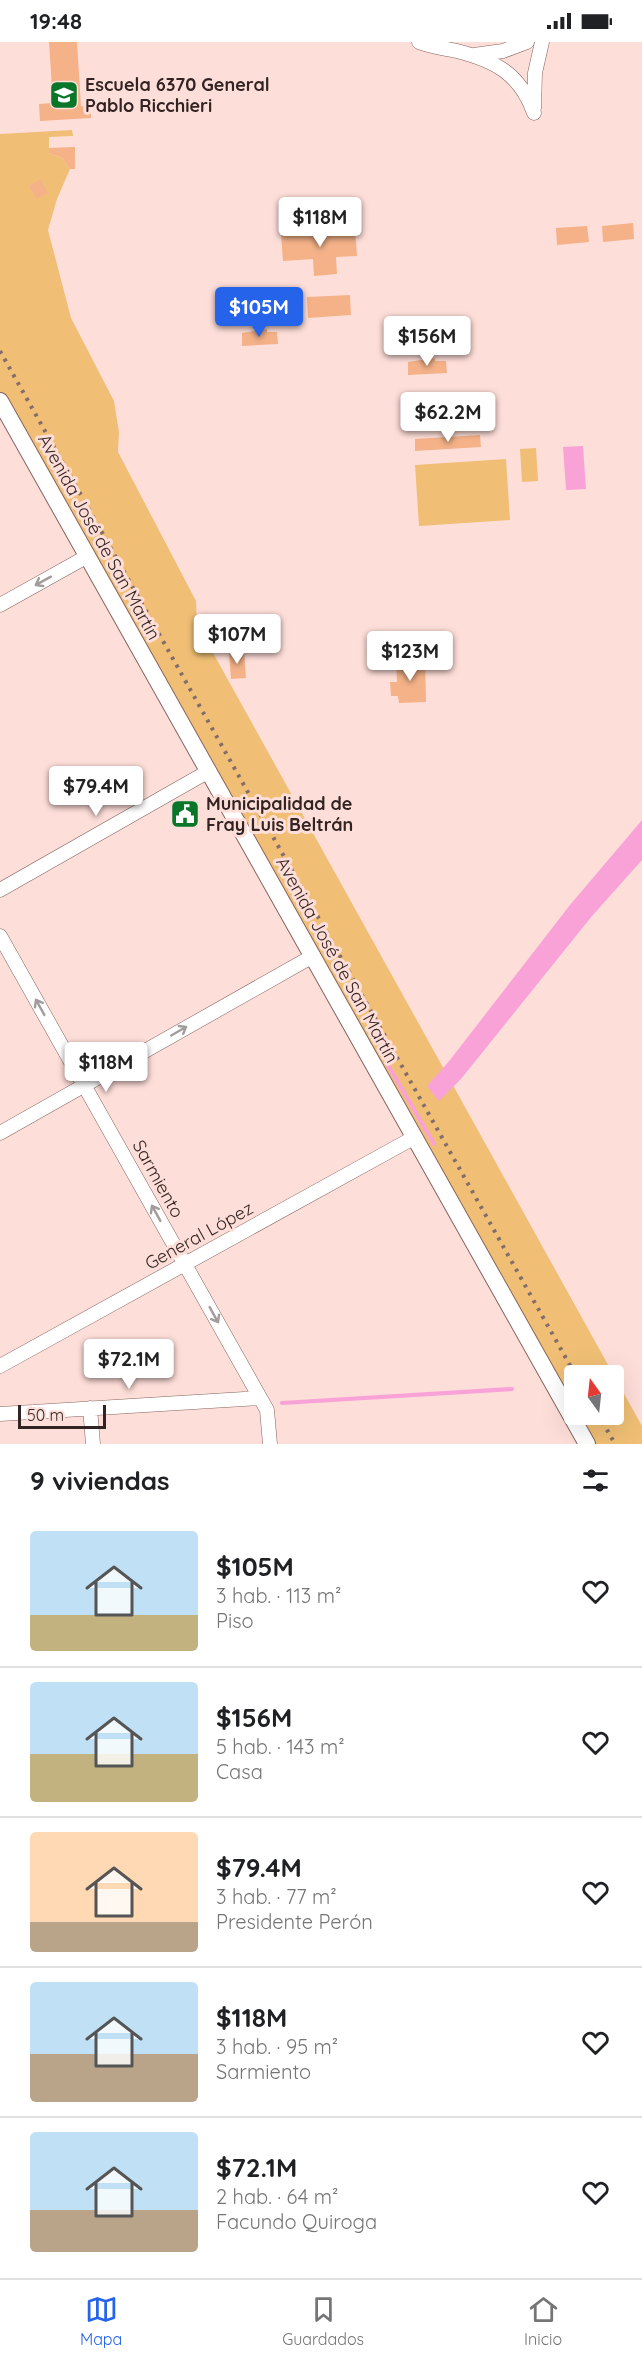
<!DOCTYPE html>
<html lang="es">
<head>
<meta charset="utf-8">
<style>
	body { margin:0; font-family:Quicksand,sans-serif; background:#f6f6f6; color:#202124; height:100vh; display:flex; flex-direction:column; font-size:22px; white-space:nowrap }
	* { box-sizing:border-box; margin:0 }
	p { font-size:20px; color:#757577 }
	.icon { flex:none; width:33px; height:33px; fill:none; stroke:currentColor; stroke-width:2; stroke-linecap:round; stroke-linejoin:round }
	.map { position:relative; height:1402px; overflow:hidden }
	.drawer { display:flex; flex-direction:column; background:#fff; flex:1 }
	.drawer>* { flex:none }
	.needle { width:39px; rotate:345deg }
	.tools { position:absolute; left:564px; top:1323px; display:grid; gap:12px }
	.tools a { display:grid; place-items:center; width:60px; height:60px; border-radius:6px; background:#fff; box-shadow:0 6px 24px #0002; font-size:30px }
	.scale { position:absolute; left:18px; bottom:15px; width:88px; box-sizing:border-box; padding-left:6px; border:3px solid #322422; border-top:0; font-size:16px; line-height:21px; white-space:nowrap; color:#322422; -webkit-text-stroke:4px #feded9; paint-order:stroke }
	.price { position:absolute; translate:-50% -51px; padding:0 14px; border-radius:6px; background:#fff; color:#222; font-size:20px; line-height:39px; filter:drop-shadow(0 2px 3px #0008) }
	.price::after { content:''; position:absolute; left:50%; top:36px; width:18px; height:14px; margin-left:-9px; background:inherit; clip-path:polygon(0 0,100% 0,50% 100%) }
	.price.current { background:#2563eb; color:#fff }
	ul { padding:0; list-style:none }
	li { display:flex; align-items:center; gap:18px; height:150px; padding:0 30px }
	li+li { border-top:2px solid #e0e0e0 }
	li span { display:grid; place-items:center; flex:none; width:168px; height:120px; border-radius:6px; color:#555 }
	li>.icon { margin-inline-start:auto }
	span .icon { width:72px; height:72px; fill:#fffc; stroke-width:1 }
	li b { font-size:26px }
	h2 { display:flex; justify-content:space-between; align-items:center; height:72px; padding:0 30px; font-size:26px }
	.status { display:flex; justify-content:space-between; align-items:center; height:42px; padding:0 30px; background:#fff; direction:ltr }
	.status svg { height:16px; fill:currentColor }
	.tab-bar { display:flex; justify-content:space-around; align-items:center; height:84px; border-top:2px solid #e0e0e0; background:#fff; font-size:16px; color:#757577 }
	.tab-bar a { display:grid; justify-items:center; gap:3px }
	.tab-bar .current { color:#2563eb }
	.map>svg:first-child { display:block }
	.green { fill:#f0bf75; fill-rule:evenodd }
	.water { fill:#f8a2d8 }
	.lines { fill:none; stroke-linecap:round; stroke-linejoin:round }
	.stream { stroke:#f8a2d8; stroke-width:4 }
	.building { fill:#f5b289 }
	.minor-casing { stroke:#86645e; stroke-width:15 }
	.major-casing { stroke:#86645e; stroke-width:18 }
	.minor { stroke:#fff; stroke-width:14 }
	.major { stroke:#fff; stroke-width:16 }
	.rail { stroke:#826d6a; stroke-width:4; stroke-dasharray:3 6; stroke-linecap:butt }
	.oneway { stroke:#a39c9c }
	.labels { text-anchor:middle; stroke-width:6; stroke-linejoin:round; paint-order:stroke }
	.poi-label { font-size:18px; font-weight:bold; fill:#322422; stroke:#feded9; text-anchor:start }
	.street-label { font-size:18px; fill:#322422; stroke:#feded9 }
</style>
</head>
<body>
<div class="status"><b>19:48</b><svg viewBox="0 0 49 12"><path d="M0 12V9h3v3zM5 12V6h3v6zM10 12V3h3v9zM15 12V0h3v12zM26 1h20v11H26zM47 4h2v5h-2z"/></svg></div>
<div class="map">
<svg width="642" height="1402" viewBox="0 0 642 1402">
	<rect width="100%" height="100%" fill="#feded9"/>
	<!-- green -->
	<path class="green" d="M72,88L73,94L49,95V111L62,116L70,127L57,157L48,188L71,276L114,359L119,390L118,410L196,559L197,582L642,1384V1402H587L0,359V92ZM574,1334H614V1372H574Z
		M536,406L538,439L522,440L520,407Z
		M506,417L510,478L419,484L415,423Z"/>
	<!-- water -->
	<path class="water" d="M583,404L586,447L566,448L563,405Z
		M642,778V818L592,874L461,1037L439,1059L427,1044L450,1018L570,863Z"/>
	<g class="lines">
		<!-- stream -->
		<path class="stream" d="M388,1023L434,1102
			M282,1361L512,1347"/>
	</g>
	<!-- building -->
	<path class="building" d="M49,0H77L81,64H91V76L40,79L39,62L53,61Z
		M75,105V127H70L62,116L49,111V106Z
		M40,137L48,151L37,157L29,144Z
		M633,181L634,197L603,200L602,184Z
		M587,184L589,200L557,203L556,186Z
		M355,187L357,214L336,215L337,232L314,234L313,217L283,219L281,192Z
		M350,253L351,273L308,276L307,255Z
		M267,287V290H277L278,302L242,304V291Z
		M435,316V319H446L447,331L408,333V320Z
		M480,393L481,405L415,409V397Z
		M244,609L246,636L231,637L229,610Z
		M425,619L426,660L399,661L398,654H391L390,640H397L396,620Z"/>
	<g class="lines">
		<!-- minor casing -->
		<g class="minor-casing">
			<path id="minor" d="M419,0C431,5 444,6 457,9C496,19 520,32 534,71
				M474,13L503,9L527,0
				M534,66L535,31L542,0
				M0,563L86,515
				M0,848L209,729
				M0,894L267,1368L270,1402
				M0,1091L313,914
				M0,1324L415,1095
				M90,1366L93,1402
				M0,1372L260,1356"/>
		</g>
		<!-- major casing -->
		<g class="major-casing">
			<path id="major" d="M0,359L587,1402"/>
		</g>
		<!-- minor -->
		<use href="#minor" class="minor"/>
		<!-- major -->
		<use href="#major" class="major"/>
		<!-- rail -->
		<path class="rail" d="M0,309L576,1334
			M598,1372L615,1402"/>
	</g>
	<!-- one-way arrows -->
	<defs><path id="oneway-shaft" d="M-6 0H5M1.5-3L5.5 0L1.5 3" fill="none" stroke-width="1.6" stroke-linecap="round" stroke-linejoin="round" transform="scale(1.5)"/></defs>
	<g class="oneway">
		<use href="#oneway-shaft" transform="translate(43 539) rotate(151)"/>
		<use href="#oneway-shaft" transform="translate(40 965) rotate(-119)"/>
		<use href="#oneway-shaft" transform="translate(179 989) rotate(-30)"/>
		<use href="#oneway-shaft" transform="translate(156 1171) rotate(-119)"/>
		<use href="#oneway-shaft" transform="translate(214 1273) rotate(61)"/>
	</g>
	<!-- icons -->
	<defs>
		<g id="school-square" transform="scale(1.5)"><rect x="-9" y="-9" width="18" height="18" rx="4" fill="#0a7629" stroke="#feded9"/><path d="M0-5L7-2L0 1L-7-2ZM-4 1L0 2.5L4 1V4Q0 6-4 4Z" fill="#fff"/></g>
		<g id="civic-square" transform="scale(1.5)"><rect x="-9" y="-9" width="18" height="18" rx="4" fill="#0a7629" stroke="#feded9"/><path d="M-.6-6.5H3V-4.5H.6V-3L4-1V1h2V6H-6V1h2V-1L-.6-3ZM-1.2 2.5V6h2.4V2.5Z" fill="#fff"/></g>
	</defs>
	<g fill-rule="evenodd">
		<use href="#school-square" x="64" y="53"/>
		<use href="#civic-square" x="185" y="772"/>
	</g>
	<g class="labels">
		<!-- poi labels -->
		<g class="poi-label">
			<text x="85" y="49">Escuela 6370 General<tspan x="85" dy="21">Pablo Ricchieri</tspan></text>
			<text x="206" y="768">Municipalidad de<tspan x="206" dy="21">Fray Luis Beltrán</tspan></text>
		</g>
		<!-- street labels -->
		<g class="street-label">
			<text transform="translate(99 495) rotate(61)" y="6">Avenida José de San Martín</text>
			<text transform="translate(337 918) rotate(61)" y="6">Avenida José de San Martín</text>
			<text transform="translate(158 1137) rotate(61)" y="6">Sarmiento</text>
			<text transform="translate(199 1194) rotate(-29)" y="6">General López</text>
		</g>
	</g>
</svg>
<div class="tools">
<a><svg class="needle" viewBox="-14 -14 28 28"><path d="M0-13l5 13h-10z" fill="#e53935"/><path d="M0 13l5-13h-10z" fill="#757577"/></svg></a>
</div>
<div class="scale">50 m</div>
<b class="price" style="left:320px;top:206px">$118M</b>
<b class="price current" style="left:259px;top:296px">$105M</b>
<b class="price" style="left:427px;top:325px">$156M</b>
<b class="price" style="left:448px;top:401px">$62.2M</b>
<b class="price" style="left:237px;top:623px">$107M</b>
<b class="price" style="left:410px;top:640px">$123M</b>
<b class="price" style="left:96px;top:775px">$79.4M</b>
<b class="price" style="left:106px;top:1051px">$118M</b>
<b class="price" style="left:129px;top:1348px">$72.1M</b>
</div>
<section class="drawer">
<h2>9 viviendas<svg class="icon" aria-label="filters" viewBox="0 0 24 24"><path d="M4 7h16M4 17h16"/><circle cx="9" cy="7" r="2"/><circle cx="15" cy="17" r="2"/></svg></h2>
<ul>
<li><span style="background:linear-gradient(#bfe0f5 70%,#c2b280 0)"><svg class="icon" aria-label="home" viewBox="0 0 24 24"><path d="M3 11l9-7 9 7M6 9v11h12V9"/></svg></span><div><b>$105M</b><p>3 hab. · 113 m²</p><p>Piso</p></div><svg class="icon" aria-label="heart" viewBox="0 0 24 24"><path d="M12 20l-8-8c-3-5 5-10 8-4 3-6 11-1 8 4z"/></svg></li>
<li><span style="background:linear-gradient(#bfe0f5 60%,#c2b280 0)"><svg class="icon" aria-label="home" viewBox="0 0 24 24"><path d="M3 11l9-7 9 7M6 9v11h12V9"/></svg></span><div><b>$156M</b><p>5 hab. · 143 m²</p><p>Casa</p></div><svg class="icon" aria-label="heart" viewBox="0 0 24 24"><path d="M12 20l-8-8c-3-5 5-10 8-4 3-6 11-1 8 4z"/></svg></li>
<li><span style="background:linear-gradient(#ffd9b3 75%,#b9a48a 0)"><svg class="icon" aria-label="home" viewBox="0 0 24 24"><path d="M3 11l9-7 9 7M6 9v11h12V9"/></svg></span><div><b>$79.4M</b><p>3 hab. · 77 m²</p><p>Presidente Perón</p></div><svg class="icon" aria-label="heart" viewBox="0 0 24 24"><path d="M12 20l-8-8c-3-5 5-10 8-4 3-6 11-1 8 4z"/></svg></li>
<li><span style="background:linear-gradient(#bfe0f5 60%,#b9a48a 0)"><svg class="icon" aria-label="home" viewBox="0 0 24 24"><path d="M3 11l9-7 9 7M6 9v11h12V9"/></svg></span><div><b>$118M</b><p>3 hab. · 95 m²</p><p>Sarmiento</p></div><svg class="icon" aria-label="heart" viewBox="0 0 24 24"><path d="M12 20l-8-8c-3-5 5-10 8-4 3-6 11-1 8 4z"/></svg></li>
<li><span style="background:linear-gradient(#bfe0f5 65%,#b9a48a 0)"><svg class="icon" aria-label="home" viewBox="0 0 24 24"><path d="M3 11l9-7 9 7M6 9v11h12V9"/></svg></span><div><b>$72.1M</b><p>2 hab. · 64 m²</p><p>Facundo Quiroga</p></div><svg class="icon" aria-label="heart" viewBox="0 0 24 24"><path d="M12 20l-8-8c-3-5 5-10 8-4 3-6 11-1 8 4z"/></svg></li>
</ul>
</section>
<nav class="tab-bar">
<a class="current"><svg class="icon" aria-label="map" viewBox="0 0 24 24"><path d="M3 6l6-2 6 2 6-2v14l-6 2-6-2-6 2zM9 4v14M15 6v14"/></svg>Mapa</a>
<a><svg class="icon" aria-label="saved" viewBox="0 0 24 24"><path d="M7 4h10v16l-5-4-5 4z"/></svg>Guardados</a>
<a><svg class="icon" aria-label="home" viewBox="0 0 24 24"><path d="M3 11l9-7 9 7M6 9v11h12V9"/></svg>Inicio</a>
</nav>
</body>
</html>
